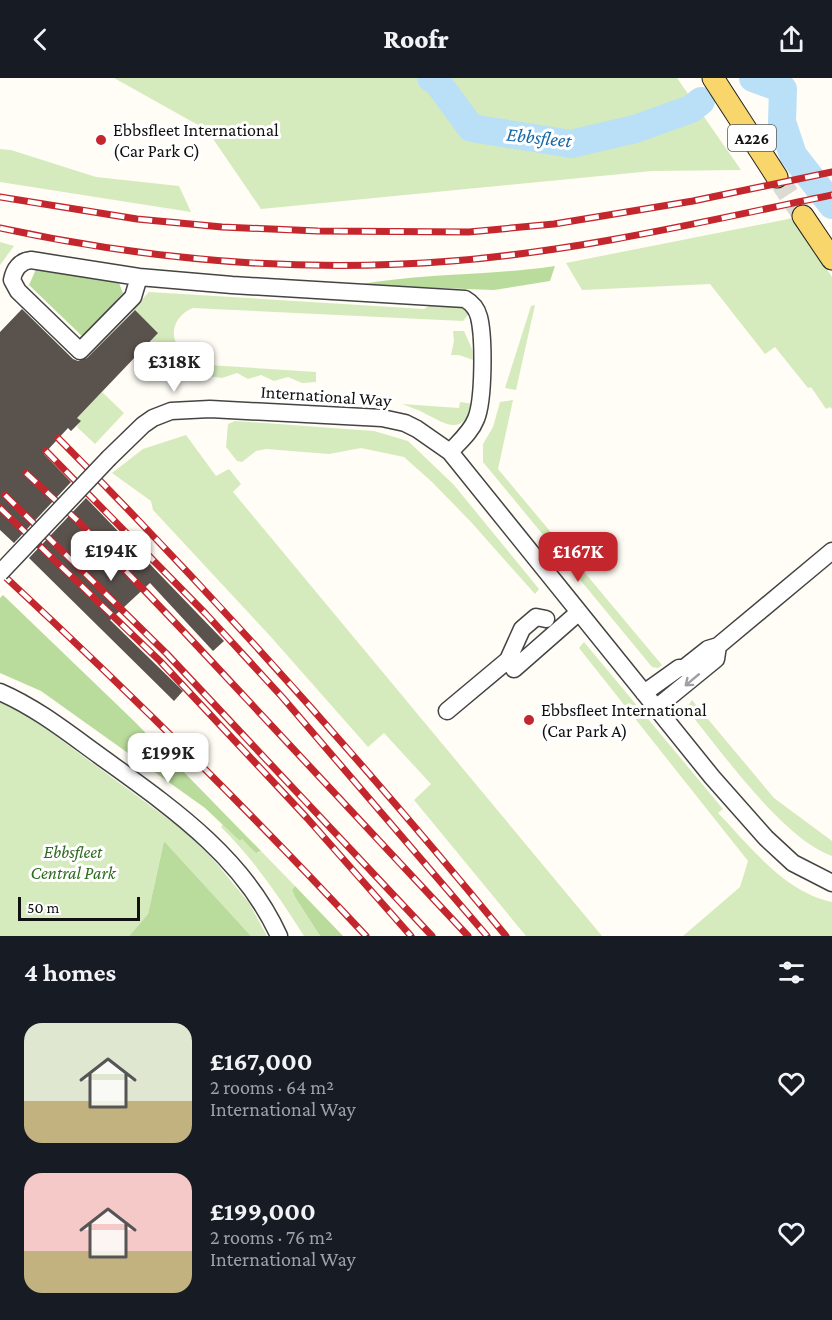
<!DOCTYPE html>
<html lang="en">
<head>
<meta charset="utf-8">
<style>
	body { margin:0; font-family:"Crimson Pro",serif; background:#242831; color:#f1f3f6; height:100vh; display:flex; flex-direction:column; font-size:22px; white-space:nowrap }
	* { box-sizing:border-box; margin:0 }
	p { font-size:20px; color:#9ea1a6 }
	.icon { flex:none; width:33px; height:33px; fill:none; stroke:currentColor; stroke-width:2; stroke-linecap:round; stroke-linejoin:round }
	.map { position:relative; height:858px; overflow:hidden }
	.sheet { display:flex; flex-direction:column; background:#171b24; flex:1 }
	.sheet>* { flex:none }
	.scale { position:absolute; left:18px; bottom:15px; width:122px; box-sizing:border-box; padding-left:6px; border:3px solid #111; border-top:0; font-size:16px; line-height:21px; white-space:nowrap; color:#111; -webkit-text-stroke:4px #fff; paint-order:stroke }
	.price { position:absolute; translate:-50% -51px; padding:0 14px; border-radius:12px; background:#fff; color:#222; font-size:20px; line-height:39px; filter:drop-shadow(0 2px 3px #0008) }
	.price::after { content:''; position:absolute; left:50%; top:36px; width:18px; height:14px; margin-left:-9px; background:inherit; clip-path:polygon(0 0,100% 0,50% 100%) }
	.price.current { background:#c4262e; color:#fff }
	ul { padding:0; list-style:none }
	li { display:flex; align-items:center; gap:18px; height:150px; padding:0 24px }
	li span { display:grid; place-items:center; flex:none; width:168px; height:120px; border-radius:18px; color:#555 }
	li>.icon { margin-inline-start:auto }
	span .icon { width:72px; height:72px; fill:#fffc; stroke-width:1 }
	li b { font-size:26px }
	h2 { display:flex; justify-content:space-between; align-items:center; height:72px; padding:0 24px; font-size:26px }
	header { display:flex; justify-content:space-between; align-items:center; height:78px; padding:0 24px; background:#171b24; font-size:27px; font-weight:800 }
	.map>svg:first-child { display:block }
	.green { fill:#d5ebbd }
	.forest { fill:#b9dc9c }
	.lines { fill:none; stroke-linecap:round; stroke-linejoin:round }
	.river { stroke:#b9e0f7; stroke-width:28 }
	.building { fill:#5a524d }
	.major-tunnel { stroke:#dbdad3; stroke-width:21; stroke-dasharray:21 10; stroke-linecap:butt }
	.minor-casing { stroke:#444; stroke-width:19 }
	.major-casing { stroke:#222; stroke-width:23 }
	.minor { stroke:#fff; stroke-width:16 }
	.major { stroke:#f9d66b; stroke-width:21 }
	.rail-casing { stroke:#c4262e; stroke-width:7 }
	.rail { stroke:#fff; stroke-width:4.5; stroke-dasharray:14; stroke-linecap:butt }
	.minor-bridge-casing { stroke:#444; stroke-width:19; stroke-linecap:butt }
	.minor-bridge { stroke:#fff; stroke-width:16 }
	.oneway { stroke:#a0a0a0 }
	.poi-dot { fill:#c4262e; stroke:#fff; stroke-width:2 }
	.labels { text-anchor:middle; stroke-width:6; stroke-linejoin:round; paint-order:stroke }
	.shield { fill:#fff; stroke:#585858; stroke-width:1.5 }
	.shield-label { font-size:16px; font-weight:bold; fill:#111 }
	.poi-label { font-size:18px; fill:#111; stroke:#fff; text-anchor:start }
	.street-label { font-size:18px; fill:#111; stroke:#fff }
	.park-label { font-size:18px; font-style:italic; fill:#2f6b1f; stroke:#fff }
	.water-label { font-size:20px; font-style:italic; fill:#1768a6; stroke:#fff }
</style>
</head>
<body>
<header><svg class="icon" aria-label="back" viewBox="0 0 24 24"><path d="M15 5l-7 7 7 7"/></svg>Roofr<svg class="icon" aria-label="share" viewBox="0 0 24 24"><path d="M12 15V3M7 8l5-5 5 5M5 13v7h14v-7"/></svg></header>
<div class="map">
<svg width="832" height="858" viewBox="0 0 832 858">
	<rect width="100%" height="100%" fill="#fffdf5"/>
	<!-- green -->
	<path class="green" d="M114,0H677L741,92L652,93L261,131L207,52Z
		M0,71L11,72L96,99L179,108L191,134L0,104Z
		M793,140L832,199V331L830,329L826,331L811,309L808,310L775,269L765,276L710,206L582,212L566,185Z
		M0,164L14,168L0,187Z
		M149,214L424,231L432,226L464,229L468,237L463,243L193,230C170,239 167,265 188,278L139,275L158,254L133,231Z
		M535,227L516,312L505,310L531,228Z
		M453,253H464L472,271L473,282L459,277H451L454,263Z
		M150,285L198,287L197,297L149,295Z
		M208,287L316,294V304L302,305L288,299L274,303L261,297L248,301L237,295L222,300L207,298Z
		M102,314L124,335L95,366L77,349L80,343L77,340Z
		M513,322L498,391L662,587L658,590L652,589L483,384V366L493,349L500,324Z
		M460,324L473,326C462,359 446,346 424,335C417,331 409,329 402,326L459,330Z
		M235,343L374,353L408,363L454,407L539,511L535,516L471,444L432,404L404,379L361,370L329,376L266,371L256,373L242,384L237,383L226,369L228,346Z
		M186,357L216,398L229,391L241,406L233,414L602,858H526L414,722L431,706L384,655L368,669L271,559L153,432L151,423L112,395L143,371Z
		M584,564L723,731L718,735C751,769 784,814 832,824V858H683L740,809L748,783L579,570Z
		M692,622L774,720L832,763V778C782,760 723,675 688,633V628Z
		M0,624L30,639L190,757L218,787L249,825L267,858H251L164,763L148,836L129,858H0Z
		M223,746L240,763L242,761L258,775L261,773L295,808L292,812L295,819L320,858H304C279,818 254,782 221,749Z"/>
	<!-- forest -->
	<path class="forest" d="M555,188L550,203L494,212L357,207C422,195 489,198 555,188Z
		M37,189L119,205L123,215L84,260L29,207Z
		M3,517L134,643L261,773L256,775L242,761L240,763L205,730L41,613L0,595V520Z
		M164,763L251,858H129L148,836Z
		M295,808L343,858H320L295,819L292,812Z"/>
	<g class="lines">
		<!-- river -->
		<path class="river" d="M431,0L438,5L471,50L571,66L635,51L691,31L701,23
			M753,0L783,11L782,44L793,77L832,127"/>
	</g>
	<!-- building -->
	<path class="building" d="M22,231L73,281L78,283L87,280L135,232L158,255L77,340L81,343L71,353L68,350L44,376L71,404L14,465L0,452V254Z
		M86,420L224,563L213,573L150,505L110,542L183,613L174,623L29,480Z"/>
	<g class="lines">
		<!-- major-tunnel -->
		<path class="major-tunnel" d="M777,99L803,138"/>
		<!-- minor casing -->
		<g class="minor-casing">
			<path id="minor" d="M139,199L133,219L80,273L18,213L12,202C14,191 20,183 31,182L139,199L232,207L465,221C472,225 477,231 479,239C484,259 484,322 476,341C471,354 459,364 450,374
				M109,380L143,347L153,340L171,333L210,331L382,340L405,345L417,351L450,374L712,699L766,760L793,785L832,805
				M514,591L579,534
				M0,614C37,630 68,655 100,678C169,728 243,778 279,858
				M644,615L679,590H684L708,571L718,568L832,473
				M656,630L716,581L718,568
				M447,633L508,582L522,551L536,539L546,541"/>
		</g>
		<!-- major casing -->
		<g class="major-casing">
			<path id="major" d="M713,0L777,99
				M803,138L832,181"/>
		</g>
		<!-- minor -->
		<use href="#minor" class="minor"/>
		<!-- major -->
		<use href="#major" class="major"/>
		<!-- rail casing -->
		<g class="rail-casing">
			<path id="rail" d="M0,119L137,141L222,149L318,153L469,154L554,146L693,123L832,94
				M0,150C148,182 301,195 452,183C580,173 706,143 832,117
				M58,360C216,519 364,685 506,858
				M46,373L206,536L283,620L487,858
				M26,395L78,443L186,556L468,858
				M5,417L167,576L432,858
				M0,430L160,583L307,740L411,858
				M0,494C126,611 249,732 366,858"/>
		</g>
		<!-- rail -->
		<use href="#rail" class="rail"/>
		<!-- minor-bridge casing -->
		<g class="minor-bridge-casing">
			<path id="minor-bridge" d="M0,495L109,380"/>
		</g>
		<!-- minor-bridge -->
		<use href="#minor-bridge" class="minor-bridge"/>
	</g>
	<!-- one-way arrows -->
	<defs><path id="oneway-shaft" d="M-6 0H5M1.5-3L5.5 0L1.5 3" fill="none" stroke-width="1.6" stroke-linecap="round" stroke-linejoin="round" transform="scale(1.5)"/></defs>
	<use class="oneway" href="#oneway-shaft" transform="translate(692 602) rotate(140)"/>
	<!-- markers -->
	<g class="poi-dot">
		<circle cx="101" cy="62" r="6"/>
		<circle cx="529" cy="642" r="6"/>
	</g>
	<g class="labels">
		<!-- shield labels -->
		<rect class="shield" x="728" y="47" width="48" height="26" rx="4.5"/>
		<g class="shield-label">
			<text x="752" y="66">A226</text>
		</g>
		<!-- poi labels -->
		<g class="poi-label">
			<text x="113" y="58">Ebbsfleet International<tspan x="113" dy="21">(Car Park C)</tspan></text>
			<text x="541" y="638">Ebbsfleet International<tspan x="541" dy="21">(Car Park A)</tspan></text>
		</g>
		<!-- street labels -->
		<g class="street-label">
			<text transform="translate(326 318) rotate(4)" y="6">International Way</text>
		</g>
		<!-- park labels -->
		<g class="park-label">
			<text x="73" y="780">Ebbsfleet<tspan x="73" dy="21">Central Park</tspan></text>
		</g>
		<!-- water labels -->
		<g class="water-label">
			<text transform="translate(539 59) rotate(6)" y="7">Ebbsfleet</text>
		</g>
	</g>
</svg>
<div class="scale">50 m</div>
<b class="price" style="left:174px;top:315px">£318K</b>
<b class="price" style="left:111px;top:504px">£194K</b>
<b class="price current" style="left:578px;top:505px">£167K</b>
<b class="price" style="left:168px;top:706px">£199K</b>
</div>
<section class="sheet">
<h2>4 homes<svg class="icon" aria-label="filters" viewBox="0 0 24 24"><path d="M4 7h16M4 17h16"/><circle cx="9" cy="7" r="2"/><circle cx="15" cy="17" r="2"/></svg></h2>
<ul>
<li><span style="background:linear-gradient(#dfe7d0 65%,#c2b280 0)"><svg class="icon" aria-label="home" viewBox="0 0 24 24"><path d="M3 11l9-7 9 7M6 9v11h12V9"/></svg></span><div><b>£167,000</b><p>2 rooms · 64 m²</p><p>International Way</p></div><svg class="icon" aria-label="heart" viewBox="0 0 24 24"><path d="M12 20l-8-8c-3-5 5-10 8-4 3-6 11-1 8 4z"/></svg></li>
<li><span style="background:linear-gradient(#f6c9c9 65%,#c2b280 0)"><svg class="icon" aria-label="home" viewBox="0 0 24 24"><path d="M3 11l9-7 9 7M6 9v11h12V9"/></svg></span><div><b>£199,000</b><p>2 rooms · 76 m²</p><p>International Way</p></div><svg class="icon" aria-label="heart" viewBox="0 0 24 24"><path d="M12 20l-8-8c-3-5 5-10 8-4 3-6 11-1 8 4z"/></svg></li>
</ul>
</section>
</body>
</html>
